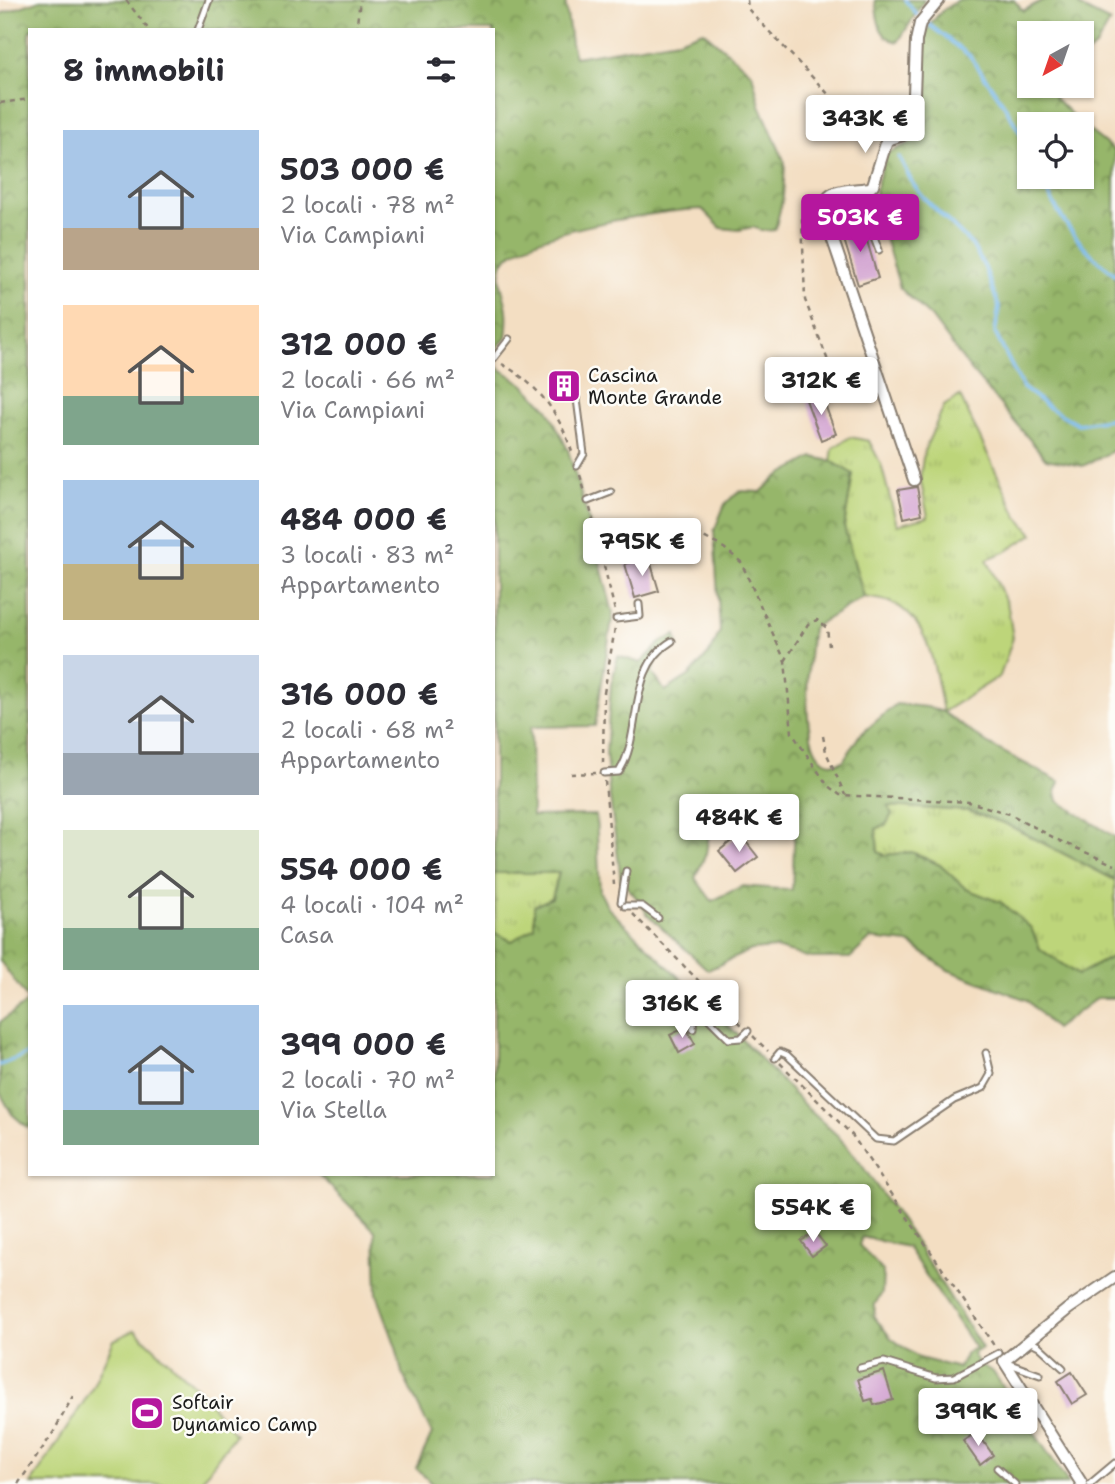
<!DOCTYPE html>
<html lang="it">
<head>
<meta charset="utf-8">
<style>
	body { margin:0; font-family:"Shantell Sans",sans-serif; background:#f7f7f7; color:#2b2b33; height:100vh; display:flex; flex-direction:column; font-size:26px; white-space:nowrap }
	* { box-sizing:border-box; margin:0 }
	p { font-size:23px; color:#7c7c81 }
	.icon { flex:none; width:38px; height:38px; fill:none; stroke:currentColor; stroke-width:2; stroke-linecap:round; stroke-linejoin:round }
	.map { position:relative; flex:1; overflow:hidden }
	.details { position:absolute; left:28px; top:28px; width:467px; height:1148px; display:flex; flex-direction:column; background:#fff; border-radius:0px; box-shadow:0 2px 5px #0004 }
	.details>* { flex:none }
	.needle { width:46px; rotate:220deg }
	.fabs { position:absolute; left:1017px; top:21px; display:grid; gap:14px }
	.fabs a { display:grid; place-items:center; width:77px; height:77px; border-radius:0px; background:#fff; box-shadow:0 2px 5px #0004; font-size:35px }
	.price { position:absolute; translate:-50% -60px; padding:0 16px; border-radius:7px; background:#fff; color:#222; font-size:23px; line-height:46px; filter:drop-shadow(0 2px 4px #0008) }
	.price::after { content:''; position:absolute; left:50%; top:42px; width:21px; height:16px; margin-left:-10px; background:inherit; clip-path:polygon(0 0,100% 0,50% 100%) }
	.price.active { background:#b5179e; color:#fff }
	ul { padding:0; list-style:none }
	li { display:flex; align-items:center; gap:21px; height:175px; padding:0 35px }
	li span { display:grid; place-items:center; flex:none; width:196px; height:140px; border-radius:0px; color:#555 }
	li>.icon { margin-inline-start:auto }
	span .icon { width:84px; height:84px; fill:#fffc; stroke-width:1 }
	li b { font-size:30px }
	h2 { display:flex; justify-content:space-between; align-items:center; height:84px; padding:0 35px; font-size:30px }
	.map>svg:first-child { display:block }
	.grass { fill:url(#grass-tufts); stroke:#6c784b; stroke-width:2 }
	.forest { fill:url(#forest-crowns); stroke:#596943; stroke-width:2; fill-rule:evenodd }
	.park { fill:#bdd57a; stroke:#6c784b; stroke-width:2 }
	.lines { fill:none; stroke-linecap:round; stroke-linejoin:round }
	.stream { stroke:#79baee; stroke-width:3.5 }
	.building { fill:#d6aad4 }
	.lane-casing { stroke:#887d6f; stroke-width:9 }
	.street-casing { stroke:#887d6f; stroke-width:14 }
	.path { stroke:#887d6f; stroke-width:2.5; stroke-dasharray:5 5; stroke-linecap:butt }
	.lane { stroke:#fff; stroke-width:5 }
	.street { stroke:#fff; stroke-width:10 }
	.labels { text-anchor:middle; stroke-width:5; stroke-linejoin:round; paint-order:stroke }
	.poi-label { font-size:19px; fill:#1c1c1c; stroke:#fdfcf7; text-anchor:start }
</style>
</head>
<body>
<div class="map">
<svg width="1115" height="1484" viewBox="0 0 1115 1484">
	<defs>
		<pattern id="grass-tufts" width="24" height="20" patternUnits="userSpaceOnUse" patternTransform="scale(1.75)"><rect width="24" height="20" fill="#bdd57a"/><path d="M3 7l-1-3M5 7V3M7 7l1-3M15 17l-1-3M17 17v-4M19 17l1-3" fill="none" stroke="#a2b669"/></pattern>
		<pattern id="forest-crowns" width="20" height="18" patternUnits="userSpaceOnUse" patternTransform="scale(1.75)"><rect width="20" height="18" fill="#96b66a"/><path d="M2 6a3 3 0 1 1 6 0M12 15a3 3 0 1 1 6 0" fill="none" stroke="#7a9356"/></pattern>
	</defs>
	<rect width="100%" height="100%" fill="#fdfcf7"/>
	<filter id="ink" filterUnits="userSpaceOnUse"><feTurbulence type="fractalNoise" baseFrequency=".0143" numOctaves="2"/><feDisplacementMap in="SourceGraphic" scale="14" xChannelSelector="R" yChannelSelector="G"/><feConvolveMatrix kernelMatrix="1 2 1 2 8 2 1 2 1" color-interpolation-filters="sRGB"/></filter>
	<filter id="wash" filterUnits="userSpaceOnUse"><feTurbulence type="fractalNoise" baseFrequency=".00686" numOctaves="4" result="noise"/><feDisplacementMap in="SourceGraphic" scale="28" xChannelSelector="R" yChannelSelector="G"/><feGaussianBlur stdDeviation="1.57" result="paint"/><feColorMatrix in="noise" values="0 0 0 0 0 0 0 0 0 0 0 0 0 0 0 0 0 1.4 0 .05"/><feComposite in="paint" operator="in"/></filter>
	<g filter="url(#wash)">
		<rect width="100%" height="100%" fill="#f3dec2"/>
		<!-- grass -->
		<path class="grass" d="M960,396L1017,516L1033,534L1005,552L987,559L1008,607L1013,638L1000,676L943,712C936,676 931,618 891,603C883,599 873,599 864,597L844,527L853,474L831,461L833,448L850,437L869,441L881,464L897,525L928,517L920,478L924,451L944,406Z
			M887,806L969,811L1004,823L1115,880V955L1078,975L1040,949L1031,928L1002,903L966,889L940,865L912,852L885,855L878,852L876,828L886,825L891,814Z
			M559,872L552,898L535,906L534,927L512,942L495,933L494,873Z"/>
		<!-- forest -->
		<path class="forest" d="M40,0H565L571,43L575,57L678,40L703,31L752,73L760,105L785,163L783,197L775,230L763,231L753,227L739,230L721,228L702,209C665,210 521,231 503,263C495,277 506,297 507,311C508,319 507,329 506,338L494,351V30H30V1127L28,1128L12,1114L0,1093V1022L29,1001L0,961V14Z
			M875,0H924V1L898,42C877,37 878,19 875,0Z
			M958,0H1014L1023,11L1043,0H1077L1080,7L1110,22L1096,46L1082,58V33H1029V86H1061L1054,97L1081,124H1029V177H1082V125L1115,151V450L1083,466L1046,459L970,369L931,317L900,288L881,224L875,191L886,154L912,142L927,123C921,72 905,30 958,0Z
			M494,365L523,384L548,409L568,450L593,535L613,613L595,726L531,727L532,816L596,815L600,892L608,908L741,1038L806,1107L838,1136L861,1164L911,1235L982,1348L973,1354L979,1364L993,1372L1069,1484H432L416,1468L432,1434L402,1373L396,1347L377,1294L375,1231L318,1174H494V930L495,933L512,941L534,927V906L552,898L559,873H494ZM862,1237L907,1247L975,1348L966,1353L959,1368L919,1358L891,1338L874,1317L875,1304L882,1293L883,1271L859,1245Z
			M813,457L831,461L853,474L844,527L864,597L812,628C809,653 793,781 843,761L859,736L896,704L927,707L943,712L988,744L1060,782L1056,792L1058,801L1115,837V880L1004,823L968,811L888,806L892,814L886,825L876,829L878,852L885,855L912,852L940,865L966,889L1002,903L1031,928L1040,949L1078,975L1115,955V998H1097L1055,1029L1027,1000L948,970L909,943L870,939L850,958H811L775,948L751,950L708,970L647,914L641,903L621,880L609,791L606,753L609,713L611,685L618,656L641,663L662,641L676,635L678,644L657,660L652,672L665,691L690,675L711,651L720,631L714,531L725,504L739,491L761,492L777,477ZM729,805L795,822L792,890L742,886L712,901L695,878L706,854L712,813Z"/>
		<!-- park -->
		<path class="park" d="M135,1330L200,1391L235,1434L199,1484H31L90,1392L114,1340Z"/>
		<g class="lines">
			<!-- stream -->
			<path class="stream" d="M905,0L917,15
				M927,23L970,56L1003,103L1029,148
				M899,157L913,184L923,197L972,245L985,268L999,307L995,333L1023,388L1050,408L1078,424L1115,418
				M1041,177C1057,216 1080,249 1115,274
				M0,1065L30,1053"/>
		</g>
		<g id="blocks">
			<!-- building -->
			<path class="building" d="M862,224L878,278L858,285L841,230Z
				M821,394L836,434L821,440L806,400Z
				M917,487L922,514L904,518L898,490Z
				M649,557L659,591L635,598L625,564Z
				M740,834L758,857L737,873L719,851Z
				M686,1027L695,1044L679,1053L670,1035Z
				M815,1232L826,1246L812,1256L801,1241Z
				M884,1371L893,1400L874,1405L872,1399L865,1401L858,1379Z
				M1072,1372L1087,1395L1072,1404L1058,1381Z
				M977,1432L993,1455L980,1465L963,1441Z"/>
		</g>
	</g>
	<g filter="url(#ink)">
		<use href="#blocks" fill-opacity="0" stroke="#887d6f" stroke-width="2"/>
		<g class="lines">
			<!-- lane casing -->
			<g class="lane-casing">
				<path id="lane" d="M198,30L209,0
					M869,189C862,207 872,232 879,250
					M494,358L509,339
					M577,466L584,454L577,399
					M588,501L611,492
					M616,619L640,616L639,604
					M604,773L619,772C644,732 626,668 672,641
					M621,902L626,871
					M625,906H642L658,918
					M693,1029L694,1010L699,1009L729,1039L741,1038L748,1031
					M775,1058L780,1052L787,1055L876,1139L894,1141L954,1100L983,1088L991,1074L986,1053
					M1029,1341L1039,1346L1063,1368
					M1007,1363L1040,1375
					M860,1368L884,1362L936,1378L954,1377L999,1353
					M997,1468L1015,1484
					M1090,1484L1115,1463"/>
			</g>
			<!-- street casing -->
			<g class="street-casing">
				<path id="street" d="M914,480L836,249C832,238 818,203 831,195C839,189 859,190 870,188L873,185L887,140L903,135L913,121L916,41L920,23L939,0
					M1082,1484L1004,1361L1068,1309L1115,1277"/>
			</g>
			<!-- path -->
			<path class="path" d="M126,0L149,30
				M747,0L748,9L848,115L879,136
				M359,30L357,23L360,0
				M0,103L30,99
				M816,226L807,216L802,217L805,300L836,382
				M502,364C540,386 560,414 573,455
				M580,475L585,492
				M590,508L615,611
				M597,527L650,523L698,534L724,548L741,562L785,661L792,733L828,786L840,795L969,802L1010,814L1060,841L1115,865
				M785,661L808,624L817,620L827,628L829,646
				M823,736L826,752L845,795
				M603,763L604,693L615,628
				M571,774L596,773
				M605,781L614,885
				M633,914L743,1026
				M753,1036L768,1051
				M780,1063L852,1135L995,1347
				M18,1484L53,1433L73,1396"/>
			<!-- lane -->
			<use href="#lane" class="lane"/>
			<!-- street -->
			<use href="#street" class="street"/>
		</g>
	</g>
	<!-- icons -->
	<defs>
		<g id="building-square" transform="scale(1.75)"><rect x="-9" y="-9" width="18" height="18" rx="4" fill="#b5179e" stroke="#fdfcf7"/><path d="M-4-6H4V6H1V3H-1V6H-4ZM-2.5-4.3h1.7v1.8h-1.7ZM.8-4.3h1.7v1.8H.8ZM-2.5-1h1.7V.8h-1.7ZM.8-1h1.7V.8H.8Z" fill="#fff"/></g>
		<g id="stadium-square" transform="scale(1.75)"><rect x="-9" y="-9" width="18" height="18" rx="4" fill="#b5179e" stroke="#fdfcf7"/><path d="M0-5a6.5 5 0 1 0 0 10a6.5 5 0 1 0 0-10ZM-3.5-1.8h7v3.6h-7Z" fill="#fff"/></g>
	</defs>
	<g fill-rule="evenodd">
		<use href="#building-square" x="564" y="386"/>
		<use href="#stadium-square" x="147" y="1413"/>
	</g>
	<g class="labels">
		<!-- poi labels -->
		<g class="poi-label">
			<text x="588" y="382">Cascina<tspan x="588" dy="22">Monte Grande</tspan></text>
			<text x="172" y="1409">Softair<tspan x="172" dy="22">Dynamico Camp</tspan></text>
		</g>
	</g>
</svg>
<div class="fabs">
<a><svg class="needle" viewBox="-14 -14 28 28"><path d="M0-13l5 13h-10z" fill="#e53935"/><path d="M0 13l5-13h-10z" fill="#7c7c81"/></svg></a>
<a><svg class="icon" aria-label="locate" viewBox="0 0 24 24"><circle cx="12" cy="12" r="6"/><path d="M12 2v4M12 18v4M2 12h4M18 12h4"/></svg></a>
</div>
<b class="price" style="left:865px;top:155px">343K €</b>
<b class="price active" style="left:860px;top:254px">503K €</b>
<b class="price" style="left:821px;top:417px">312K €</b>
<b class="price" style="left:642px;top:578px">795K €</b>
<b class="price" style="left:739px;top:854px">484K €</b>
<b class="price" style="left:682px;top:1040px">316K €</b>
<b class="price" style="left:813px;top:1244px">554K €</b>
<b class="price" style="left:978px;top:1448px">399K €</b>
<section class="details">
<h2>8 immobili<svg class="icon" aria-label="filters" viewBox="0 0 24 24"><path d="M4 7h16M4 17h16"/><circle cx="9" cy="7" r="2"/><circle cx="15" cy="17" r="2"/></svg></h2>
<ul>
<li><span style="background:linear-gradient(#a9c7e8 70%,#b9a48a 0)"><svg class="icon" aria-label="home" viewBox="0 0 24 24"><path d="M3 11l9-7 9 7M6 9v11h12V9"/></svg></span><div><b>503 000 €</b><p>2 locali · 78 m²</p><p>Via Campiani</p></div></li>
<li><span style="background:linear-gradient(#ffd9b3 65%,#7fa58c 0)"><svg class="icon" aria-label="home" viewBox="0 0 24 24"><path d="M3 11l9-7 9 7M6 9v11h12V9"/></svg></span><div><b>312 000 €</b><p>2 locali · 66 m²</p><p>Via Campiani</p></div></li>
<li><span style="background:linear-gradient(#a9c7e8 60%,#c2b280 0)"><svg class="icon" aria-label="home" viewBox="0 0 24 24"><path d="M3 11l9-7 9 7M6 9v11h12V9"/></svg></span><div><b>484 000 €</b><p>3 locali · 83 m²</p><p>Appartamento</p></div></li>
<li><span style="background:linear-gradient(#c9d6e8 70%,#9aa5b1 0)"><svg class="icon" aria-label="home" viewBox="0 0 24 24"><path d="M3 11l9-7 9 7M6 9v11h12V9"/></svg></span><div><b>316 000 €</b><p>2 locali · 68 m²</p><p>Appartamento</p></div></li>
<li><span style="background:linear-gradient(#dfe7d0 70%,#7fa58c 0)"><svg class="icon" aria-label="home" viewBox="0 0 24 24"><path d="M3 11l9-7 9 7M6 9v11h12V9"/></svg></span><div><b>554 000 €</b><p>4 locali · 104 m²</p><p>Casa</p></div></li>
<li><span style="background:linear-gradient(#a9c7e8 75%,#7fa58c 0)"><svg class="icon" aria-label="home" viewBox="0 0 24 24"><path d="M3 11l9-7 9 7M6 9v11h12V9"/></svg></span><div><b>399 000 €</b><p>2 locali · 70 m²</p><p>Via Stella</p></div></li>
</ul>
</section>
</div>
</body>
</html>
